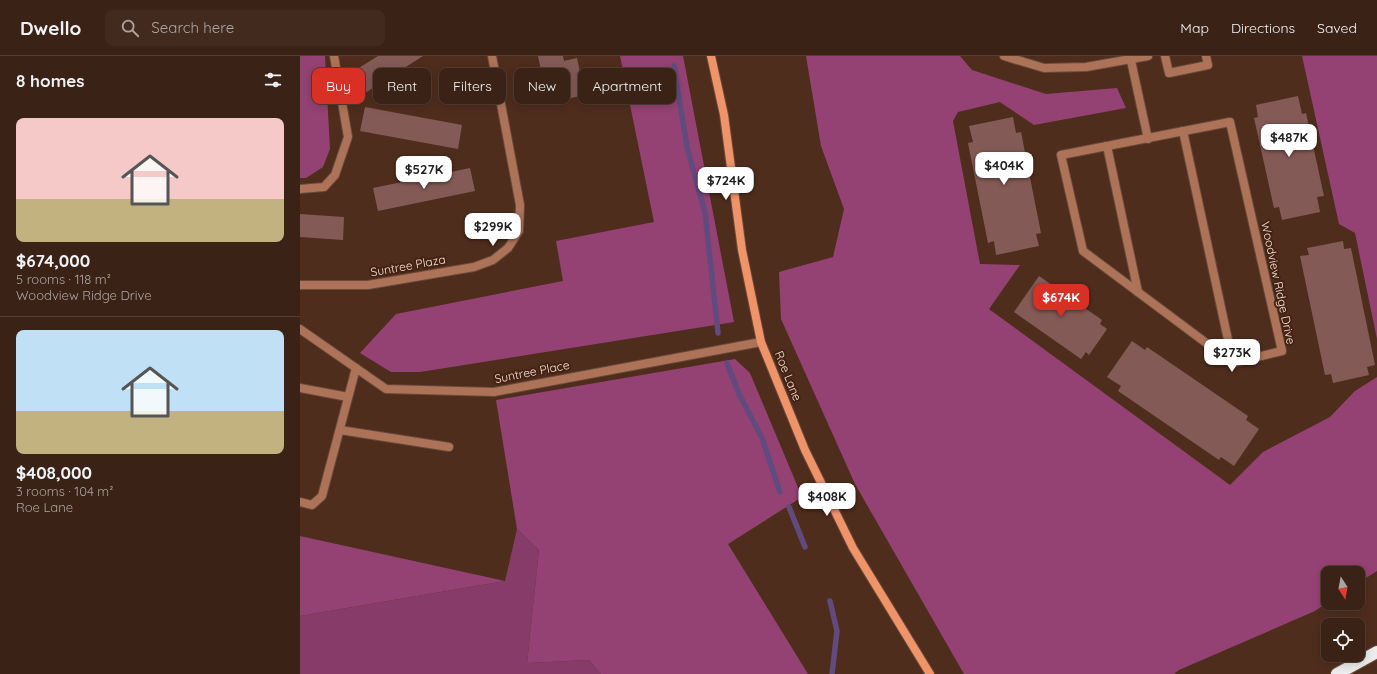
<!DOCTYPE html>
<html lang="en">
<head>
<meta charset="utf-8">
<style>
	body { margin:0; font-family:Quicksand,sans-serif; background:#422a1f; color:#f1f3f6; height:100vh; display:flex; flex-direction:column; font-size:15px; white-space:nowrap }
	* { box-sizing:border-box; margin:0 }
	p { font-size:13px; color:#aca4a1 }
	.icon { flex:none; width:22px; height:22px; fill:none; stroke:currentColor; stroke-width:2; stroke-linecap:round; stroke-linejoin:round }
	.map { position:relative; flex:1; overflow:hidden }
	.details { display:flex; flex-direction:column; background:#3b2216; width:300px }
	.details>* { flex:none }
	.hud { position:absolute; left:12px; top:12px; width:380px; height:36px; display:flex; gap:8px }
	.needle { width:26px; rotate:169deg }
	.fabs { position:absolute; left:1021px; top:510px; display:grid; gap:8px }
	.fabs a { display:grid; place-items:center; width:44px; height:44px; border-radius:8px; background:#3b2216; box-shadow:0 2px 10px #0003,0 0 0 1px #543f35; font-size:20px }
	.price { position:absolute; translate:-50% -34px; padding:0 9px; border-radius:8px; background:#fff; color:#222; font-size:13px; line-height:26px; filter:drop-shadow(0 1px 2px #0008) }
	.price::after { content:''; position:absolute; left:50%; top:24px; width:12px; height:9px; margin-left:-6px; background:inherit; clip-path:polygon(0 0,100% 0,50% 100%) }
	.price.on { background:#d93025; color:#fff }
	ul { padding:0; list-style:none }
	li { display:grid; align-content:center; gap:8px; height:212px; padding:0 16px }
	li+li { border-top:1px solid #543f35 }
	li span { display:grid; place-items:center; height:124px; border-radius:8px; color:#555 }
	li>.icon { margin-inline-start:auto }
	span .icon { width:72px; height:72px; fill:#fffc; stroke-width:1 }
	li b { font-size:17px }
	h2 { display:flex; justify-content:space-between; align-items:center; height:48px; padding:0 16px; font-size:17px }
	.pill { padding:0 14px; border-radius:8px; background:#3b2216; box-shadow:0 2px 10px #0003,0 0 0 1px #543f35; font-size:14px; line-height:36px }
	.pill.on { background:#d93025; color:#fff }
	header { display:flex; align-items:center; gap:24px; box-sizing:border-box; height:56px; padding:0 20px; background:#3b2216; border-bottom:1px solid #543f35 }
	header strong { font-size:19px }
	nav { display:flex; gap:22px; margin-inline-start:auto; font-size:14px }
	.search { width:280px; height:36px; background:#422a1f; display:flex; align-items:center; gap:10px; box-sizing:border-box; padding:0 14px; border-radius:8px; color:#aca4a1; font-size:15px }
	main { display:flex; flex:1; min-height:0 }
	.map>svg:first-child { display:block }
	.green { fill:#863b69 }
	.forest { fill:#944273 }
	.lines { fill:none; stroke-linecap:round; stroke-linejoin:round }
	.stream { stroke:#614b7e; stroke-width:5.5 }
	.building { fill:#845a56 }
	.lane-casing { stroke:#6a493a; stroke-width:10 }
	.street-casing { stroke:#6a493a; stroke-width:10 }
	.secondary-casing { stroke:#6a493a; stroke-width:10 }
	.highway-casing { stroke:#6a493a; stroke-width:14 }
	.lane { stroke:#ad7358; stroke-width:8 }
	.street { stroke:#ad7358; stroke-width:8 }
	.secondary { stroke:#ef9368; stroke-width:8 }
	.highway { stroke:#ececec; stroke-width:12 }
	.labels { text-anchor:middle; stroke-width:4; stroke-linejoin:round; paint-order:stroke }
	.street-label { font-size:12px; fill:#f5ded4; stroke:#442313 }
</style>
</head>
<body>
<header>
<strong>Dwello</strong>
<div class="search"><svg class="icon" aria-label="search" viewBox="0 0 24 24"><circle cx="10" cy="10" r="6"/><path d="M15 15l6 6"/></svg>Search here</div>
<nav><a>Map</a><a>Directions</a><a>Saved</a></nav>
</header>
<main>
<section class="details">
<h2>8 homes<svg class="icon" aria-label="filters" viewBox="0 0 24 24"><path d="M4 7h16M4 17h16"/><circle cx="9" cy="7" r="2"/><circle cx="15" cy="17" r="2"/></svg></h2>
<ul>
<li><span style="background:linear-gradient(#f6c9c9 65%,#c2b280 0)"><svg class="icon" aria-label="home" viewBox="0 0 24 24"><path d="M3 11l9-7 9 7M6 9v11h12V9"/></svg></span><div><b>$674,000</b><p>5 rooms · 118 m²</p><p>Woodview Ridge Drive</p></div></li>
<li><span style="background:linear-gradient(#bfe0f5 65%,#c2b280 0)"><svg class="icon" aria-label="home" viewBox="0 0 24 24"><path d="M3 11l9-7 9 7M6 9v11h12V9"/></svg></span><div><b>$408,000</b><p>3 rooms · 104 m²</p><p>Roe Lane</p></div></li>
</ul>
</section>
<div class="map">
<svg width="1077" height="618" viewBox="0 0 1077 618">
	<rect width="100%" height="100%" fill="#4f2d1d"/>
	<!-- green -->
	<path class="green" d="M217,473L239,494L227,607L289,604L301,618H0V560L205,525Z"/>
	<!-- forest -->
	<path class="forest" d="M0,0H25L30,93L23,111L6,122H0Z
		M320,0H383L434,266L120,316H91L60,297L96,258L263,225L256,185L354,166Z
		M506,0H660L672,14L746,38L817,32L826,52L734,69L700,46L658,56L653,65L680,208L720,209L689,253L930,429L963,396L1030,361L1055,335L1077,321V515L1058,527V517H1028V546L1015,555L879,614L874,618H664L555,428L481,263L479,216L533,201L544,153L521,90Z
		M1002,0H1077V283L1055,177L1039,168Z
		M435,303L450,317L502,441L428,488L508,618H301L289,604L227,607L239,494L217,473L196,344Z
		M0,480L205,525L0,560Z"/>
	<g class="lines">
		<!-- stream -->
		<path class="stream" d="M374,10L387,91L405,157L418,277
			M427,307L439,338L462,382L480,436
			M489,451L505,491
			M530,545L537,575L532,618"/>
	</g>
	<!-- building -->
	<path class="building" d="M78,0H123L62,39L49,18Z
		M238,0H263L264,5L277,2L285,39L248,47Z
		M998,40L1002,58L1006,57L1024,140L1017,141L1020,156L982,164L979,151L974,152L954,62L958,61L956,49Z
		M65,51L162,69L158,93L60,75Z
		M713,61L716,77L721,76L741,177L736,178L739,190L696,199L694,185L688,187L668,87L673,86L669,70Z
		M170,112L175,135L78,155L73,132Z
		M0,158L44,161L43,184L0,181Z
		M1043,185L1044,193L1051,192L1075,309L1067,311L1069,319L1033,327L1031,318L1025,319L1000,200L1009,199L1007,192Z
		M739,220L802,264L800,268L807,273L789,299L786,296L781,303L714,256Z
		M832,285L845,294L847,291L948,360L946,364L959,373L934,410L921,401L919,404L818,335L821,330L807,321Z"/>
	<g class="lines">
		<!-- lane casing -->
		<g class="lane-casing">
			<path id="lane" d="M865,0L869,17L908,9L906,0
				M831,3L848,0
				M883,75L933,307
				M807,90L838,236
				M0,332L48,341
				M40,374L149,391
				M0,446L12,449L22,440L56,312"/>
		</g>
		<!-- street casing -->
		<g class="street-casing">
			<path id="street" d="M704,0L744,12L786,11L831,3
				M830,0L848,83
				M930,66L982,295L933,307L783,195L761,99Z
				M0,133L24,131L35,119L48,81L34,0
				M0,229H68L174,211L193,204L208,192L219,175L220,149L192,0
				M0,273L86,333L194,336L461,286"/>
		</g>
		<!-- secondary casing -->
		<g class="secondary-casing">
			<path id="secondary" d="M411,0L424,59L442,194L461,286L505,394L553,492L630,618"/>
		</g>
		<!-- highway casing -->
		<g class="highway-casing">
			<path id="highway" d="M1037,618L1077,596"/>
		</g>
		<!-- lane -->
		<use href="#lane" class="lane"/>
		<!-- street -->
		<use href="#street" class="street"/>
		<!-- secondary -->
		<use href="#secondary" class="secondary"/>
		<!-- highway -->
		<use href="#highway" class="highway"/>
	</g>
	<g class="labels">
		<!-- street labels -->
		<g class="street-label">
			<text transform="translate(108 210) rotate(-10)" y="4">Suntree Plaza</text>
			<text transform="translate(978 227) rotate(78)" y="4">Woodview Ridge Drive</text>
			<text transform="translate(232 316) rotate(-11)" y="4">Suntree Place</text>
			<text transform="translate(488 320) rotate(68)" y="4">Roe Lane</text>
		</g>
	</g>
</svg>
<div class="fabs">
<a><svg class="needle" viewBox="-14 -14 28 28"><path d="M0-13l5 13h-10z" fill="#e53935"/><path d="M0 13l5-13h-10z" fill="#aca4a1"/></svg></a>
<a><svg class="icon" aria-label="locate" viewBox="0 0 24 24"><circle cx="12" cy="12" r="6"/><path d="M12 2v4M12 18v4M2 12h4M18 12h4"/></svg></a>
</div>
<b class="price" style="left:989px;top:102px">$487K</b>
<b class="price" style="left:704px;top:130px">$404K</b>
<b class="price" style="left:124px;top:134px">$527K</b>
<b class="price" style="left:426px;top:145px">$724K</b>
<b class="price" style="left:193px;top:191px">$299K</b>
<b class="price on" style="left:761px;top:262px">$674K</b>
<b class="price" style="left:932px;top:317px">$273K</b>
<b class="price" style="left:527px;top:461px">$408K</b>
<div class="hud">
<a class="pill on">Buy</a>
<a class="pill">Rent</a>
<a class="pill">Filters</a>
<a class="pill">New</a>
<a class="pill">Apartment</a>
</div>
</div>
</main>
</body>
</html>
